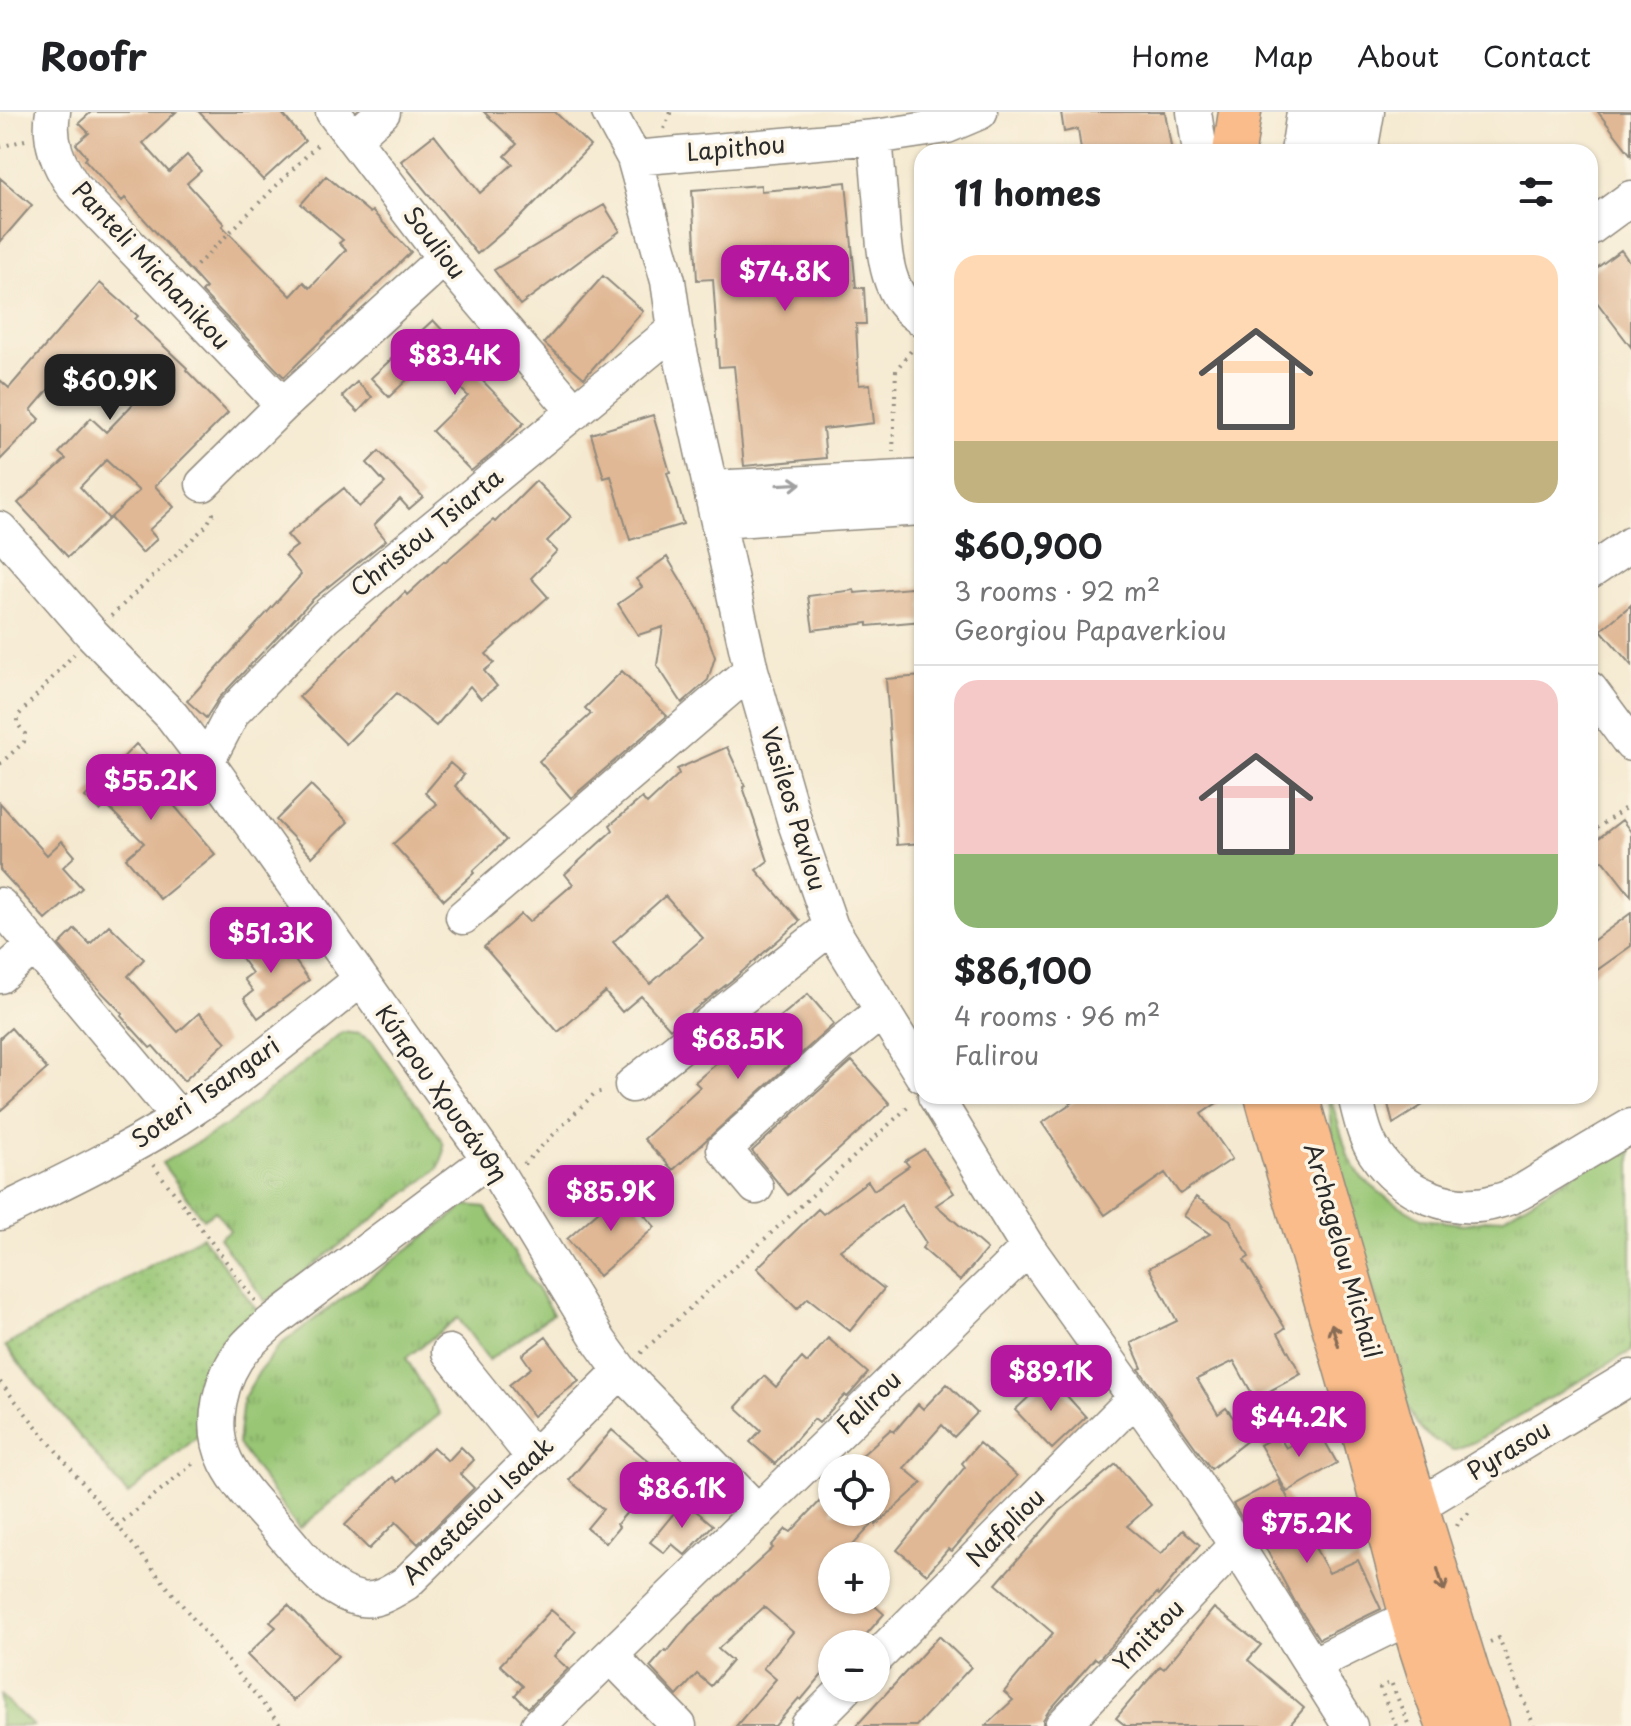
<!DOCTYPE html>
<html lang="en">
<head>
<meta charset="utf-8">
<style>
	body { margin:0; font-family:"Playpen Sans",sans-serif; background:#f2f2f2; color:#202124; height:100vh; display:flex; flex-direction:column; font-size:30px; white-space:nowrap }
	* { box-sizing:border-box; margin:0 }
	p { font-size:26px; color:#757577 }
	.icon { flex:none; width:44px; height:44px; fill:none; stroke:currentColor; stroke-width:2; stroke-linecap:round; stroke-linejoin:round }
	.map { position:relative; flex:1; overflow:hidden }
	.side { position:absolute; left:914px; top:32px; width:684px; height:960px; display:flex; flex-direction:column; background:#fff; border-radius:24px; box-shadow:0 2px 6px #0004 }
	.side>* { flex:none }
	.fabs { position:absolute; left:818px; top:1342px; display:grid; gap:16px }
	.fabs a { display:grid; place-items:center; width:72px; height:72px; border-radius:50%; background:#fff; box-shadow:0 2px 6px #0004; font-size:40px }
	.price { position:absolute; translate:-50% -68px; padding:0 18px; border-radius:16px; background:#b5179e; color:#fff; font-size:26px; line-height:52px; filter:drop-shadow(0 2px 4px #0008) }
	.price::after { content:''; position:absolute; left:50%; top:48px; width:24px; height:18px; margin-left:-12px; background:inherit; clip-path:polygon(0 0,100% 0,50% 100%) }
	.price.active { background:#222; color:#fff }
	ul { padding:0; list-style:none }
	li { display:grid; align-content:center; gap:16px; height:424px; padding:0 40px }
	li+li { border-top:2px solid #e0e0e0 }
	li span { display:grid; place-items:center; height:248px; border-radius:24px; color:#555 }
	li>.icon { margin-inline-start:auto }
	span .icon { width:144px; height:144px; fill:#fffc; stroke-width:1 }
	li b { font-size:34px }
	h2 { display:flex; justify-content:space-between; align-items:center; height:96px; padding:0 40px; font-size:34px }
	header { display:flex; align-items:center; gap:48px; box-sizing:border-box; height:112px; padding:0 40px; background:#fff; border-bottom:2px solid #e0e0e0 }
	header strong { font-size:38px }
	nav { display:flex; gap:44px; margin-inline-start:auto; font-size:28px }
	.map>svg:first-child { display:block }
	.grass { fill:url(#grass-tufts); stroke:#627850; stroke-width:2 }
	.park { fill:url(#park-dots); stroke:#627850; stroke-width:2 }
	.garden { fill:#98c675; stroke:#627850; stroke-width:2 }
	.building { fill:#e0b895; fill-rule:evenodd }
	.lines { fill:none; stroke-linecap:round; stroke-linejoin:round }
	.minor-casing { stroke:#908a7e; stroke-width:37 }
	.major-casing { stroke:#908a7e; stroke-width:45 }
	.path { stroke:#908a7e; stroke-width:4; stroke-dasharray:2 6; stroke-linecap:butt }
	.minor { stroke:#fff; stroke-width:34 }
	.major { stroke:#f9bc8a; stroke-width:42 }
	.oneway { stroke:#a0a0a0 }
	.oneway2 { stroke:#886c56 }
	.labels { text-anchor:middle; stroke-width:7; stroke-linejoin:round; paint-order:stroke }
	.street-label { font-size:24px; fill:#2b2b2b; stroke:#fcf5e5 }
</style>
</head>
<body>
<header>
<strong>Roofr</strong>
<nav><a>Home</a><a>Map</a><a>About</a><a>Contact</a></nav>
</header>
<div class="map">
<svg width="1631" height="1614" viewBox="0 0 1631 1614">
	<defs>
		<pattern id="grass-tufts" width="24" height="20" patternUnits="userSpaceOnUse" patternTransform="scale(2)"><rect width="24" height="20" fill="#98c675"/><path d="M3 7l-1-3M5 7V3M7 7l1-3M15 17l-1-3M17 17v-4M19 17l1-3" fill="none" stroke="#83aa65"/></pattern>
		<pattern id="park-dots" width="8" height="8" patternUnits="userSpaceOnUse" patternTransform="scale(2)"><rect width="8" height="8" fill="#98c675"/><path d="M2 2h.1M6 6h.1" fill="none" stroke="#83aa65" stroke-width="1.8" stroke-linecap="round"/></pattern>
	</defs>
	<rect width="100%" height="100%" fill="#fcf5e5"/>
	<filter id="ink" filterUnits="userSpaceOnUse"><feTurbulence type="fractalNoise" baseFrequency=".0125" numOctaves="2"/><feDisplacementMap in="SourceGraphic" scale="16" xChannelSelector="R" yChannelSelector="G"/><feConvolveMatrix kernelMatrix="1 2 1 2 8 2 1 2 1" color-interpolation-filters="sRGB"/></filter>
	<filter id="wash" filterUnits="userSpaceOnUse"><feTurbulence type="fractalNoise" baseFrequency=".006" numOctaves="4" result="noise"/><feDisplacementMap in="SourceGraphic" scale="32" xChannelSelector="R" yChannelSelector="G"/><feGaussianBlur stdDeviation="1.8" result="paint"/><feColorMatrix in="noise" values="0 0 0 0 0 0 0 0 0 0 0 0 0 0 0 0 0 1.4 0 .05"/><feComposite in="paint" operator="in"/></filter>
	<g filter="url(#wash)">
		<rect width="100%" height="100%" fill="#f5ead1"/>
		<!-- grass -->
		<path class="grass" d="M342,920L359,922L372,929L443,1030L444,1041L438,1057L266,1190L219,1126L230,1118L215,1099L203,1107L162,1051L227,1013Z
			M1326,984H1330L1348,1044L1362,1066L1388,1087L1423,1107L1463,1112L1504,1105L1631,1027V1239L1474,1330L1453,1338C1421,1322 1417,1318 1404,1286L1333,1040L1329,994Z
			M467,1093L485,1095L553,1202L489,1248L458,1206L406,1246L440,1302L299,1417L238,1332L243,1287L259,1260L280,1233Z"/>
		<!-- park -->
		<path class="park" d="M202,1124L259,1201L203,1320L128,1383L5,1234Z"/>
		<!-- garden -->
		<path class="garden" d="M0,1583L33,1614H0Z"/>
		<g id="blocks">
			<!-- building -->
			<path class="building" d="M91,0H176L143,31L169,60L187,43L201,59L187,71L224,112L222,114L291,184L304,170L310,176L346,138L339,131L343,128L301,92L326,64L370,101L372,99L411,140L284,265L202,180L206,176L125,86L122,89L85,48L87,45L76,32L89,21L79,11Z
				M199,0H281L305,29L263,68Z
				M484,0H555L590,34L523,103L477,142L401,49L434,23L480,81L513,52L505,44L517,32Z
				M1061,0H1165L1172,40H1092L1081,38L1078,17L1064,20Z
				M1598,0H1631V43L1611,17Z
				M0,66L32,93L0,130Z
				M846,70L856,176H864L866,212H856L859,273L870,272L874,311L823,317L826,346L744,354L734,254L719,255L713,167L697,168L692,78L761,73V79L799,76V75Z
				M604,93L620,119L520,193L494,158Z
				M1621,138L1631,152V235L1590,181V161Z
				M603,164L643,199L584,266L544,231Z
				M100,171L138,204L135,207L187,256L186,258L228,301L155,374L174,395L149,418L157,427L142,441L110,406L139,379L106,348L80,375L109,407L68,445L18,391L66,347L59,341L91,306L106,320L136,289L96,251L81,269L67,256L31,298L40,307L0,348V268L9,276Z
				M433,208L469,247L465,251L524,311L495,340L471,359L432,319L468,284L431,245L389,285L371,266Z
				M357,270L372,285L358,300L342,284Z
				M653,303L670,360L667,361L683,412L630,428L611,364L604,366L591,322Z
				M379,339L423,385L409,397L400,387L374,413L386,428L313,487L219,586L206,606L187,589L301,463L285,443L297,434L287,423L344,376L359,395L385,371L367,351Z
				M536,369L571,405L547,429L557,439L531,466L548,485L495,532L496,533L486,542L494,551L484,559L497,574L481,587L470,574L436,614L397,581L346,632L299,585L405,480L407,483L444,449L445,450L493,408L495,410Z
				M667,445L698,497L715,545L708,568L682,591L657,553L663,515L638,523L618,492L642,475L636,467Z
				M922,475V509L868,514V511L813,518L808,484L854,478L855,481Z
				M1631,493V553L1601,518Z
				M622,559L667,604L571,686L539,649L591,602L585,596Z
				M922,564V731L897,733L886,567Z
				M136,632L172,668L162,679L215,742L160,787L126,746L144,731L106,693L100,699L85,685Z
				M727,635L745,674L743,675L768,749L756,758L800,809L736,865L670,917L641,884L622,900L605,880L558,920L484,835L521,802L529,810L573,772L565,762L613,718L610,713L642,686L647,692L679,662L677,657ZM665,784L703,826L650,872L613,830Z
				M450,651L464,663L455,674L506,728L473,759L474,761L444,788L393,732L437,692L425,681Z
				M311,673L348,710L312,745L276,708Z
				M0,691L47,743L62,729L75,744L63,755L82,776L46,808L0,758Z
				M1622,708L1631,720V784L1603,748L1590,758V733Z
				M1631,801V834L1590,863V831Z
				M109,813L144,847L128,864L178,920L199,901L226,930L184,969L153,934L150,936L121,904L123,902L86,864L59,833L75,817L90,832Z
				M275,821L309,868L258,906L244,886L253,879L244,867L252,861L241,846Z
				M808,882L834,912L673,1058L644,1027L700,975L695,970L738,933L742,937Z
				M11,916L47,957L0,999V926Z
				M852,949L890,992L788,1083L752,1039Z
				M1082,984H1227L1201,1002L1232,1047L1180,1082L1165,1061L1105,1103L1042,1011Z
				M1386,984H1437L1393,1012Z
				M924,1037L954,1081L936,1093L987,1137L960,1169L922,1136L926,1131L901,1093L840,1138L860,1158L884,1177L850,1219L808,1186L797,1197L757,1156L818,1097L823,1102L868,1069L874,1078L909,1054L905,1049Z
				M623,1078L655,1115L599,1164L567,1127Z
				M1196,1085L1230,1108L1249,1145L1244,1148L1285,1216L1278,1221L1301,1262L1255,1287L1234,1249L1197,1267L1218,1302L1226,1296L1249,1327L1211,1357L1139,1257L1142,1256L1131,1231L1177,1209L1149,1156L1210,1122L1184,1104Z
				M546,1225L579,1269L533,1304L509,1273L531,1256L522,1243Z
				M828,1226L868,1261L851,1281L847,1285L845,1283L819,1311L814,1307L775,1352L750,1330L761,1318L736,1295L764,1264L776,1275L802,1246L807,1251Z
				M1050,1265L1086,1305L1052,1337L1015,1298Z
				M947,1272L977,1301L954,1325L942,1313L904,1356L922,1371L876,1413V1408L843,1444H832V1488H868L884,1502L858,1532H832V1551L801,1588L799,1586L775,1614H736L776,1567L763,1556L793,1520L764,1495L718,1537L732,1549L711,1574L697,1562L677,1584L650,1555L665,1538L667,1540L689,1513L773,1436L771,1434L786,1417L791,1420L823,1386L832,1395V1400H876V1356H848L891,1317L894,1320L918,1292L923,1297Z
				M1318,1317L1337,1351L1287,1380L1260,1333L1278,1323L1286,1336Z
				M612,1318L661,1360L617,1412L619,1415L606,1431L587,1416L603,1397L569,1368Z
				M979,1331L1017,1364L952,1439L948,1437L927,1462L897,1438L965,1355L962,1351Z
				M433,1335L448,1349L461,1335L474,1348L460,1362L474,1376L418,1432L396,1410L369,1437L345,1413L393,1365L398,1370Z
				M1116,1352L1151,1393L1127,1414L1161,1442L1183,1418L1200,1433L1159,1483L1157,1481L1123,1521L1098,1548L1095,1546L1048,1600L1043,1608V1614H985L1013,1588L1004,1580L1053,1521L996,1472L1060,1399Z
				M1278,1368L1329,1461L1358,1448L1381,1497L1319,1527L1295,1490L1251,1409L1246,1412L1233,1392Z
				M684,1389L713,1413L685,1443L672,1432L664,1441L650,1430Z
				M288,1493L338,1544L293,1589L247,1543L276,1515L270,1510Z
				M1214,1496L1261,1533L1248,1548L1304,1596L1289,1614H1126L1116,1606L1160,1554L1164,1557Z
				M551,1498L576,1519L554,1544L568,1557L528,1596L515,1583L523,1574L500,1553Z
				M939,1524L971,1555L916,1614H856Z"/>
		</g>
	</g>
	<g filter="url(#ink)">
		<use href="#blocks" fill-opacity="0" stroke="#908a7e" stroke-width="2"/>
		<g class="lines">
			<!-- minor casing -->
			<g class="minor-casing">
				<path id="minor" d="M53,0C48,29 58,52 74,75L283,293
					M333,0L444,146L575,300
					M609,0L634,46L668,169L675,217L751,558L795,711L831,815L922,963
					M1194,0L1200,40
					M875,25C877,48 879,71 881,94C884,134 883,184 922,207
					M354,26L383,0
					M1298,40L1304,0
					M1329,40L1336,0
					M1360,40L1367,0
					M634,46L875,25L947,14L980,0
					M1590,116L1631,86
					M203,372L283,293L444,146
					M711,376L922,365
					M719,409L922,396
					M0,417L92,522L172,604L207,650L489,1047L600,1230L621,1259L758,1400
					M1590,460L1631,432
					M1590,577L1631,632
					M207,650L233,600L325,505L675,217
					M0,793L179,1006
					M463,805L751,558
					M0,864L34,834
					M632,973L831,815
					M935,984L1028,1136L1189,1361L1236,1433L1350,1614
					M1355,984C1360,1003 1364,1025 1375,1041C1401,1081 1453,1103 1498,1089C1518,1084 1535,1071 1552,1061C1578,1045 1605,1029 1631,1014
					M489,1047L272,1210C263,1218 253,1226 245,1235C220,1264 208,1314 226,1350C240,1378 266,1402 286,1426C307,1450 327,1481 361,1487C377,1490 393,1479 406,1471L621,1259
					M756,1075L724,1037L840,933L882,899
					M0,1101C61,1071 122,1042 179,1006C241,966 302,914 360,868
					M449,1240L534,1346
					M1393,1403L1418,1394L1631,1265
					M611,1544L679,1614
					M876,1546L1135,1286
					M1312,1553L1412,1504
					M538,1614L1028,1136
					M808,1614L846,1576
					M1062,1614L1236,1433"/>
			</g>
			<!-- major casing -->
			<g class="major-casing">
				<path id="major" d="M1234,40L1240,0
					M1266,984C1294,1086 1326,1186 1354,1287C1385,1396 1406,1509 1448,1614
					M1297,984L1390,1307L1468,1560L1488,1614"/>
			</g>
			<!-- path -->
			<path class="path" d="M664,17L671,0
				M0,35L25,28
				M191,159L321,29
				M893,340L896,258L914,235
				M111,504L206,414L213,402L212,400
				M0,652L24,630L25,622L17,611V605L74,542
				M1590,721L1631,692
				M524,1052L595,981L605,979
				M153,1053L256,1189
				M641,1241L908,995
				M0,1270L281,1614
				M117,1414L196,1349
				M1457,1414L1459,1409L1470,1400L1468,1397
				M1490,1530L1499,1526L1534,1614
				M1396,1614L1380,1576L1391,1570L1409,1614"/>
			<!-- minor -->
			<use href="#minor" class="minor"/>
			<!-- major -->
			<use href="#major" class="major"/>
		</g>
		<!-- one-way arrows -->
		<defs><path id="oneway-shaft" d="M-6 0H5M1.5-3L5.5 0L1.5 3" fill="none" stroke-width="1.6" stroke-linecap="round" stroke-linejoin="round" transform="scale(2)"/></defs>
		<use class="oneway" href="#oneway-shaft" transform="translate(789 372) rotate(-3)"/>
		<g class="oneway2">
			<use href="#oneway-shaft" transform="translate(1335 1223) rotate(-107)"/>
			<use href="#oneway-shaft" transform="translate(1441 1468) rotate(73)"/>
		</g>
	</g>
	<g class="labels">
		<!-- street labels -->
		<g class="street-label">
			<text transform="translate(736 37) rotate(-5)" y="8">Lapithou</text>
			<text transform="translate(434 131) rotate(52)" y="8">Souliou</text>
			<text transform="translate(151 154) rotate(47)" y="8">Panteli Michanikou</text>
			<text transform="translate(427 421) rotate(-39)" y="8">Christou Tsiarta</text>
			<text transform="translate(793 697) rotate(73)" y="8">Vasileos Pavlou</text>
			<text transform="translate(206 981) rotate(-35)" y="8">Soteri Tsangari</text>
			<text transform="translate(441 982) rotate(55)" y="8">Κύπρου Χρυσάνθη</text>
			<text transform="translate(1342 1139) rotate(74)" y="8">Archagelou Michail</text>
			<text transform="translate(869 1291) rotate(-44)" y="8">Falirou</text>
			<text transform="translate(1509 1339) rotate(-31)" y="8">Pyrasou</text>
			<text transform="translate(478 1399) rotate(-44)" y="8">Anastasiou Isaak</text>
			<text transform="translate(1006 1416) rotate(-45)" y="8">Nafpliou</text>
			<text transform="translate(1149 1524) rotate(-46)" y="8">Ymittou</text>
		</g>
	</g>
</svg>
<div class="fabs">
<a><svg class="icon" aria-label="locate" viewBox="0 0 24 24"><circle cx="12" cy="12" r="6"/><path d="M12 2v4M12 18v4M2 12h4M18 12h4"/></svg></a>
<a>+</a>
<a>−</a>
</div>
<b class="price" style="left:785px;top:201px">$74.8K</b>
<b class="price" style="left:455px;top:285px">$83.4K</b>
<b class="price active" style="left:110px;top:310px">$60.9K</b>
<b class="price" style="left:151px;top:710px">$55.2K</b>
<b class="price" style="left:271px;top:863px">$51.3K</b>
<b class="price" style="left:738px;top:969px">$68.5K</b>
<b class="price" style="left:611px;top:1121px">$85.9K</b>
<b class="price" style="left:1051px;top:1301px">$89.1K</b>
<b class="price" style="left:1299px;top:1347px">$44.2K</b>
<b class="price" style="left:682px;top:1418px">$86.1K</b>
<b class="price" style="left:1307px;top:1453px">$75.2K</b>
<section class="side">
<h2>11 homes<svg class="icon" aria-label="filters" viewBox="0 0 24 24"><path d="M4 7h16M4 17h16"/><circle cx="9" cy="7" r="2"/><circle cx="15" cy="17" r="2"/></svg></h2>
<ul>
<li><span style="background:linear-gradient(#ffd9b3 75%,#c2b280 0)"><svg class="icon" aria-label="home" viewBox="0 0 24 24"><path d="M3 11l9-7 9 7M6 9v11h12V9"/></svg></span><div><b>$60,900</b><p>3 rooms · 92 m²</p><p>Georgiou Papaverkiou</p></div></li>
<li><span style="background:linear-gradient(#f6c9c9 70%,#8fb573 0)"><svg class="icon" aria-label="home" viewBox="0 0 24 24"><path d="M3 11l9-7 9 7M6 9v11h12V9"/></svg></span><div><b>$86,100</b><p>4 rooms · 96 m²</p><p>Falirou</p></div></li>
</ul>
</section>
</div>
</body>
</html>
